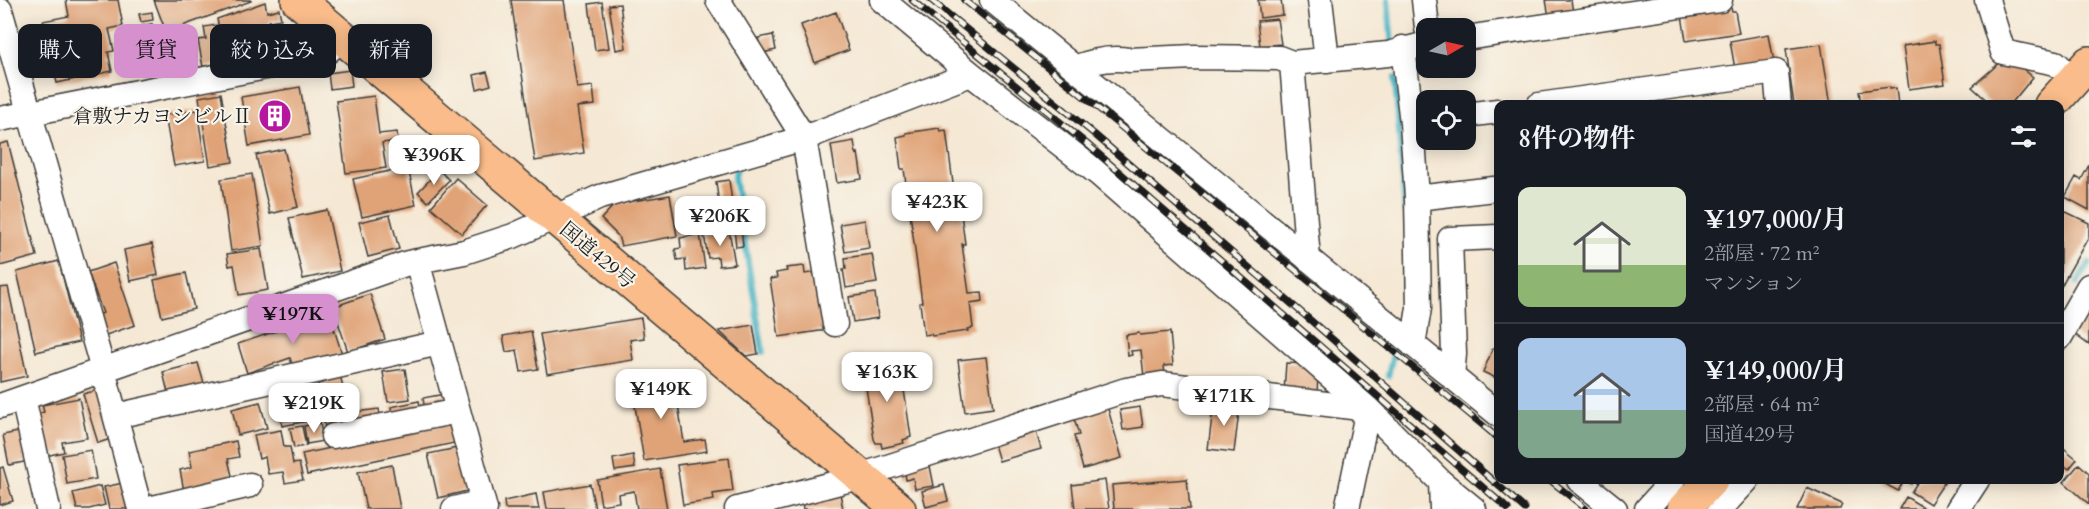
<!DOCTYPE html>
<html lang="ja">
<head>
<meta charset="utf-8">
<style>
	body { margin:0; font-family:Cardo,"Noto Serif JP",serif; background:#20242c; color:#f1f3f6; height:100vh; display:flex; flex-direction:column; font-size:22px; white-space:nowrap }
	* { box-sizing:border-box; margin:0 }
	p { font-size:20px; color:#9ea1a6 }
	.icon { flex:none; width:33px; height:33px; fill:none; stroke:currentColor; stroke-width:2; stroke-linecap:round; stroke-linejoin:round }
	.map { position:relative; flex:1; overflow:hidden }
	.drawer { position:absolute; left:1494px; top:100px; width:570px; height:384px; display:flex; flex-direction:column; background:#171b24; border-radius:12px; box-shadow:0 3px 15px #0003 }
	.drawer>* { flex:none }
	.guide { position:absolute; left:18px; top:24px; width:570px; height:54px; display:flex; gap:12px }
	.needle { width:39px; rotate:81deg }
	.controls { position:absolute; left:1416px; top:18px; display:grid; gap:12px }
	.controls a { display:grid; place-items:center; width:60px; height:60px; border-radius:12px; background:#171b24; box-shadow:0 3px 15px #0003; font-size:30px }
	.price { position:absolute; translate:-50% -51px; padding:0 14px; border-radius:12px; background:#fff; color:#222; font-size:20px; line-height:39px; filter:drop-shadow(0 2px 3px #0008) }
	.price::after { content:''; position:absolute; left:50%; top:36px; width:18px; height:14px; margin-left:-9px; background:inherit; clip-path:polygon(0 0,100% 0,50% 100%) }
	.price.selected { background:#d690ce; color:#111 }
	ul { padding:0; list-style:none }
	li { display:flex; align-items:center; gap:18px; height:150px; padding:0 24px }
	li+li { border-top:2px solid #363941 }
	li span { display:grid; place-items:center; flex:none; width:168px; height:120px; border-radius:12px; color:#555 }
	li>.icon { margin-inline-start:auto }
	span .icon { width:72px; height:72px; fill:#fffc; stroke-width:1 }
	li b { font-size:26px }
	h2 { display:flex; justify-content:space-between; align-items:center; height:72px; padding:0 24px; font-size:26px }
	.tag { padding:0 21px; border-radius:12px; background:#171b24; box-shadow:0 3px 15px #0003; font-size:21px; line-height:54px }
	.tag.selected { background:#d690ce; color:#111 }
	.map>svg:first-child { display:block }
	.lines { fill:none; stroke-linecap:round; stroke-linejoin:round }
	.stream { stroke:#49b5c5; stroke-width:6 }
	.building { fill:#e0a377 }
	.minor-casing { stroke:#3d3b38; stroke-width:27 }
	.highway-casing { stroke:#3d3b38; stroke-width:36 }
	.minor { stroke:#fff; stroke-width:24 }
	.highway { stroke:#f9bc8a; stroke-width:33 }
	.rail-casing { stroke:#1c1c1c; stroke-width:7 }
	.rail { stroke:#f7f3e8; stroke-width:4.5; stroke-dasharray:14; stroke-linecap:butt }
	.labels { text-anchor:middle; stroke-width:4.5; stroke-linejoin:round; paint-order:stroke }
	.poi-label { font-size:20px; fill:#1c1c1c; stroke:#f7f3e8; text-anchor:end }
	.street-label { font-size:20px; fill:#1c1c1c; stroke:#f7f3e8 }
</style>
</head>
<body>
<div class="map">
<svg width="2089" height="509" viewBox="0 0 2089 509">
	<rect width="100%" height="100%" fill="#f7f3e8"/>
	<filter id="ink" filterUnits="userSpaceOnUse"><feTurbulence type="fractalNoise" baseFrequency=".0167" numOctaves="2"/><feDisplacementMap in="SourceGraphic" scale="12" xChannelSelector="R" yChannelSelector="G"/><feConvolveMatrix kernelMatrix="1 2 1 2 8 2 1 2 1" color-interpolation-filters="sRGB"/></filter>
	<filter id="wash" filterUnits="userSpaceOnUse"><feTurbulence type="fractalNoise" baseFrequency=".008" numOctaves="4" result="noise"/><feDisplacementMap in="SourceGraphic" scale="24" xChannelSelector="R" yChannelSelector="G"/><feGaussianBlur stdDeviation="1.35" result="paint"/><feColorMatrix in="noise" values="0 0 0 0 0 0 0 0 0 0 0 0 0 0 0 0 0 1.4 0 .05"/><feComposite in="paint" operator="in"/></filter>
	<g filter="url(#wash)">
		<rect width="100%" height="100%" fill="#f5e8d4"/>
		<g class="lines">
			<!-- stream -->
			<path class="stream" d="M1388,0L1392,47
				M1395,78L1405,212
				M736,169L734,177L763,352
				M2077,284L2089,263
				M1402,315L1407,252
				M1388,376L1395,345"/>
		</g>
		<g id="blocks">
			<!-- building -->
			<path class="building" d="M66,0H118L123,26L109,29L114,51L108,52L112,71L57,83L43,21L69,16Z
				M154,0H250L251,1L166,32Z
				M511,0H564L577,88L593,86L595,105L577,107L584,153L535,161Z
				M1258,0H1281L1283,15L1260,18Z
				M1546,0H1571L1573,13L1549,17Z
				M265,2L267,12L279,9L281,19L269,21L274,49L241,56L239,45L223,48L217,19Z
				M602,2L609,48L595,50L589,4Z
				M620,4L626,48L616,50L609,5Z
				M1731,8L1732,11H1735L1739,33L1686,41L1682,15Z
				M152,12L153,20L141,22L139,14Z
				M836,12L849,50L815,63L801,25Z
				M1277,19L1281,44L1260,46L1257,21Z
				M152,24L153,30L143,32L142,26Z
				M216,25L222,64L203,67L198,40L206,39L204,27Z
				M161,33L166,70L148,73L142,36Z
				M1769,34L1774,63L1735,69L1730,41Z
				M773,35L776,50L762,53L758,38Z
				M1935,41V44H1939L1945,84L1909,89L1903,46Z
				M179,42L183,66L170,69L166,45Z
				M1821,44L1831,105H1794L1786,49Z
				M195,49L197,64L186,65L184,51Z
				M2007,56L2033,77L2010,105H1992L1972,87Z
				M350,70L352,86L330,89L328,73Z
				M487,72L491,85L477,89L474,75Z
				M300,87L309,135L249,146L241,97Z
				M1890,87V89L1896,88L1898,105H1861L1859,91Z
				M221,93L233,162L210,166L199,97Z
				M374,96L379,134L397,132L398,141L382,143L386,168L346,173L336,101Z
				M1656,99L1657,105H1627V104Z
				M197,110L205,161L174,166L165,115Z
				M939,128L940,131L946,130L957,214H961L965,244H962L969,293L982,292L983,301L970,303L973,328L967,329L968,331L932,336L931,334L924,335L920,303L922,302L904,169H901L897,137L906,135V133Z
				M854,141L856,154L858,153L862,179L837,183L831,145Z
				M8,142L37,256L0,266V144Z
				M284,149L298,207L270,214L256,155Z
				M2089,165V210L2065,197L2076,177L2081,180Z
				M408,167L416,205L362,217L353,179Z
				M439,170L449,180L428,202L418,192Z
				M252,174L263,246L231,251L221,179Z
				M456,178L487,205L462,234L431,207Z
				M729,180L735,224L709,228L707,214L720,212L716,182Z
				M670,195L677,236L621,246L618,236L601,219L615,204Z
				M2060,209L2089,223V236L2060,288Z
				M327,210L340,271L303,279L289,218Z
				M390,215L399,249L368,257L359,222Z
				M865,220L869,248L845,252L840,224Z
				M741,227L743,246L736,247L734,228Z
				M729,230L735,264L719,266L718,257L708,258L704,234Z
				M700,234L705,268L686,271L685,259L677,260L675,249L681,248L680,238Z
				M152,244L158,275L130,281L124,250Z
				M261,249L268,290L239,295L234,265L229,266L227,254Z
				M872,254L877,283L846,288L843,269H846L845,258Z
				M59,261L79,342L36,352L17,272Z
				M114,263L135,325L103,336L96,316L103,313L88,272Z
				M804,266L805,274L817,272L826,330L779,337L770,279L777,278L776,273L787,271L786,268Z
				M186,273L194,309L162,317L154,280Z
				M8,287L27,376L0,382V288Z
				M875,293L878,318L853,322L849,297Z
				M370,294L385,339L348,352L333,307Z
				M2089,310V345L2073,333Z
				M329,313L342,354L294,370L290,358L247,373L238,344Z
				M641,318L644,338L630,340L633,360L547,374L540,334Z
				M753,325L758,354L746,356L719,331Z
				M531,331L538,369L521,372L517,350L506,352L503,336Z
				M1170,332L1173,365L1164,366L1165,375L1144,377L1141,350L1131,351L1132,355L1128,356L1126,335L1139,333L1140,335Z
				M1493,348L1498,350V379L1483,372Z
				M986,357L993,408L965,412L958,360Z
				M896,360V363H900L911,437L903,440L904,443L882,448L881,443H876L874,439L863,368H866L865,365Z
				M198,363L205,387L169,397L163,372Z
				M1286,363L1308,364V373L1318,374L1317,394L1284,392Z
				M405,369L410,399L388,402L383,372Z
				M340,374L344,393L349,391L352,405L346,406L348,412L324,416L318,384L326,382L325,377Z
				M673,374L684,442L705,439L707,451L644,461L631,381Z
				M306,378L313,420L282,426L276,393L295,390L293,381Z
				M102,389L117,437L98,443L83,394Z
				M445,394L447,408L425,411L423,398Z
				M79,398L87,438L62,442L64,452L45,456L37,414L44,412L42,405Z
				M419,401L421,412L393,417L391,407Z
				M1214,401L1240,404L1234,452L1208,449Z
				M260,402L267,428L238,435L232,409Z
				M1106,402L1122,458L1083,469L1074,436L1079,435L1072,412Z
				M1140,407L1143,427L1123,430L1120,410Z
				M379,409L381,422L350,423L348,413Z
				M346,417L347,428L325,431L324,420Z
				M320,423L323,441L307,444L304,426Z
				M450,423L454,443L307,475L302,454Z
				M302,426L306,446L294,448L290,428Z
				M1035,428L1041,449L999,461L993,441Z
				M28,430L34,460L9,465L3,435Z
				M281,430L284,447H290L293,464L299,463L303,480L285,483L283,472L268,474L265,457L259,459L254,435Z
				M236,441L239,457L228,459L233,480L184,491L180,470L192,467L189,451Z
				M2060,445L2077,459L2069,469L2060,462Z
				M462,447L471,490L438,498L428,454Z
				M91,450L96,479L67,484L62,455Z
				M633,455L635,468L615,471L613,459Z
				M729,458L733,491L713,494L714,500L683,505L677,465Z
				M929,461L934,486L915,489L913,478L906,480L904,466Z
				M2079,464L2089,473V504L2064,482Z
				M392,465L400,509H366L358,472Z
				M3,467L13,501L0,505V468Z
				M660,469L667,509H637L634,491L618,494L619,502L601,505L597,480Z
				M1187,479L1190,509H1114L1112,485Z
				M1105,480L1109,509H1075L1072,485Z
				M1878,480H1913L1911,484L1904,480L1898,491Z
				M1919,480H1946L1930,504L1911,492Z
				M128,482L133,509H109L104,487Z
				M590,484L595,509H547L544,492Z
				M944,485L948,501L926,507L922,491Z
				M100,486L105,505L89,509H77L73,493Z
				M1807,488L1842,504L1840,509H1797Z
				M840,493L843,509H803L801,500Z
				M536,494L539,509H505L504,501Z
				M1906,497L1926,509H1899Z"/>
		</g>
	</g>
	<g filter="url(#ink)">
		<use href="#blocks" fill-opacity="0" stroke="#3d3b38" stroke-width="1.5"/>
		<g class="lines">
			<!-- minor casing -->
			<g class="minor-casing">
				<path id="minor" d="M718,0L804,138L835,324
					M882,0L971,74L1099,174L1368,409L1441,482L1474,509
					M992,0L1498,414
					M1320,0L1327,60
					M1424,0L1427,28
					M1987,0L2003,52L2056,63L2074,80
					M0,10L103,370L140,509
					M1466,38L1720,0
					M1403,48L1412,123L1417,198L1419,308L1413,345
					M1292,63L1308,259
					M1075,68C1092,61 1110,57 1129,60L1194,57L1279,58L1292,63L1388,54L1426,44
					M1539,105L1776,72L1779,105
					M1466,115L1498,111
					M0,119L302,60L328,51L343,38
					M1417,198L1494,189
					M417,261L485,509
					M2060,337L2089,286
					M1452,377L1454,354L1450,239L1498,237
					M23,398L48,509
					M0,406L408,263L464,252L513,236L600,197L804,138L971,74
					M116,416L439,343
					M333,436L458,411
					M1579,480L1615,509
					M1441,482L1442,509
					M149,509L250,485
					M454,509L483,502
					M737,509L844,481L1126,390L1162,384L1368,409
					M1347,509L1368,409
					M1647,509L1673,480
					M1720,509L1747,480
					M1958,509L1977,480"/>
			</g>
			<!-- highway casing -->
			<g class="highway-casing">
				<path id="highway" d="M298,0L899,509
					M2051,105L2089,63
					M1684,509L1711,480"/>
			</g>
			<!-- minor -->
			<use href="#minor" class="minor"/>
			<!-- highway -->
			<use href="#highway" class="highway"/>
			<!-- rail casing -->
			<g class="rail-casing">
				<path id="rail" d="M912,0L1087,144L1508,509
					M931,0L1094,134L1323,331L1525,509
					M964,0C1144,144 1321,291 1498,438
					M1550,480L1586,509"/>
			</g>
			<!-- rail -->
			<use href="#rail" class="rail"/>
		</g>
	</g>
	<!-- icons -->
	<defs>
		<g id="building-disc" transform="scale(1.725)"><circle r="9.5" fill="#b5179e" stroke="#f7f3e8"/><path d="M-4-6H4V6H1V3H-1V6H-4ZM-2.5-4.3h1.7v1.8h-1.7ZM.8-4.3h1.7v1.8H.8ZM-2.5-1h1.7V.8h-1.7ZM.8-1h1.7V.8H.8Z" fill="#fff"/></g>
	</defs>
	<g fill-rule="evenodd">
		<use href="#building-disc" x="275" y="116"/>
	</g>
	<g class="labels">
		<!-- poi labels -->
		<g class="poi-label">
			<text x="252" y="123">倉敷ナカヨシビルⅡ</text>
		</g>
		<!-- street labels -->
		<g class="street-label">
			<text transform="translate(598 255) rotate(40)" y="7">国道429号</text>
		</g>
	</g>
</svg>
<div class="controls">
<a><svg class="needle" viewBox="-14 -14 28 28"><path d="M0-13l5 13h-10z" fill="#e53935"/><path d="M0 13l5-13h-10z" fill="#9ea1a6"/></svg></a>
<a><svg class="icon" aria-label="locate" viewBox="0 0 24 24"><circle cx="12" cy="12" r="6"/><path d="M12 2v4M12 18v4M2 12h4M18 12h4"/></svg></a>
</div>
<b class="price" style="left:434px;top:186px">¥396K</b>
<b class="price" style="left:937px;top:233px">¥423K</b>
<b class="price" style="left:720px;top:247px">¥206K</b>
<b class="price selected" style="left:293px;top:345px">¥197K</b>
<b class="price" style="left:887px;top:403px">¥163K</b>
<b class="price" style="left:661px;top:420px">¥149K</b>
<b class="price" style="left:1224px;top:427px">¥171K</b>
<b class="price" style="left:314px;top:434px">¥219K</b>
<div class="guide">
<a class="tag">購入</a>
<a class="tag selected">賃貸</a>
<a class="tag">絞り込み</a>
<a class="tag">新着</a>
</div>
<section class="drawer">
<h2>8件の物件<svg class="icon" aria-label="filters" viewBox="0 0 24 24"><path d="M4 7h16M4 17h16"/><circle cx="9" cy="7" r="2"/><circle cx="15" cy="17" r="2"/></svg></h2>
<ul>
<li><span style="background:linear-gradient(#dfe7d0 65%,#8fb573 0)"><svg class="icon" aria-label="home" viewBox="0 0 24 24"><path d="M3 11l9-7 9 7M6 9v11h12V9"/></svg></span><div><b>¥197,000/月</b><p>2部屋 · 72 m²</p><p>マンション</p></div></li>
<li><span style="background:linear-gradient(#a9c7e8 60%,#7fa58c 0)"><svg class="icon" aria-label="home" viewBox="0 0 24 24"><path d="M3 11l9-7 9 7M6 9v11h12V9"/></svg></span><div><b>¥149,000/月</b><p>2部屋 · 64 m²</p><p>国道429号</p></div></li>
</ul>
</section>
</div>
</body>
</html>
